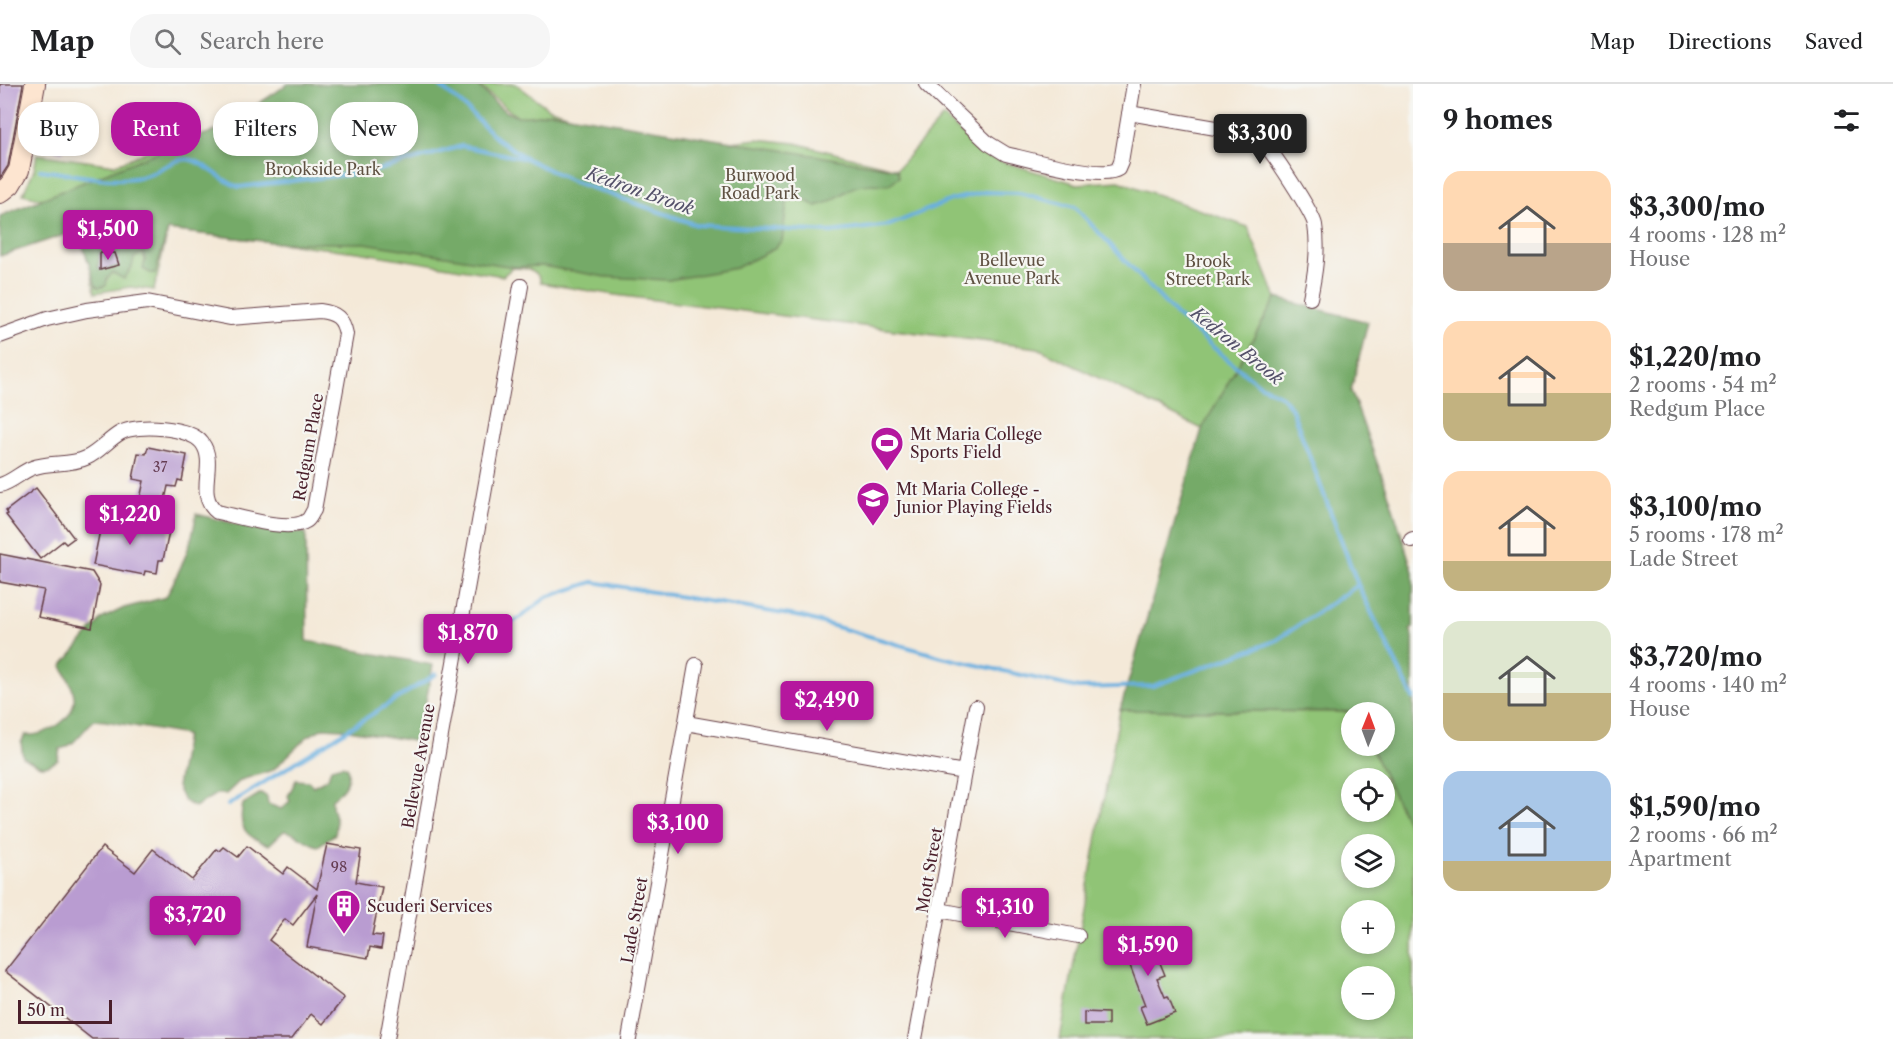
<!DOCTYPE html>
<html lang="en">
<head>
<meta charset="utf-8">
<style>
	body { margin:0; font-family:"Libre Caslon Text",serif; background:#f6f6f6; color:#202124; height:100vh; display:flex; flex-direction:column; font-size:22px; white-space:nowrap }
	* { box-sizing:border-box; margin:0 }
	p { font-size:20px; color:#757577 }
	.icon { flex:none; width:33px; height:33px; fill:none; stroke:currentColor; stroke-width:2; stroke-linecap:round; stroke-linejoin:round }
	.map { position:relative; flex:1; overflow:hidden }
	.sheet { display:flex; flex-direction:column; background:#fff; width:480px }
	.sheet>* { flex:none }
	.top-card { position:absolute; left:18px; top:18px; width:570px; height:54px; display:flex; gap:12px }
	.needle { width:39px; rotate:1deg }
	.buttons { position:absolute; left:1341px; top:618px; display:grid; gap:12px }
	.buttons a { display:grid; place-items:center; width:54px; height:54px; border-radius:50%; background:#fff; box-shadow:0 3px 9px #0003; font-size:30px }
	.scale { position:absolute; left:18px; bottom:15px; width:94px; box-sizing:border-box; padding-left:6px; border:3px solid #4a1f2b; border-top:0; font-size:16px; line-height:21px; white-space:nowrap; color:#4a1f2b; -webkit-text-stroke:4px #f6f6f2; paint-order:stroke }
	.price { position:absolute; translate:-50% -51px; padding:0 14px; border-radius:6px; background:#b5179e; color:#fff; font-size:20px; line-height:39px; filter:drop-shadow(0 2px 3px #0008) }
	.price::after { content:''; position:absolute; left:50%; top:36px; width:18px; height:14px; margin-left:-9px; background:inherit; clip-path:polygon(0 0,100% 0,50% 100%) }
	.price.on { background:#222; color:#fff }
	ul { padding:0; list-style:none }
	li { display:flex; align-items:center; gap:18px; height:150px; padding:0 30px }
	li span { display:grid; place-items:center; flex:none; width:168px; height:120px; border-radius:18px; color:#555 }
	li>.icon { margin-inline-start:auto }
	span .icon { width:72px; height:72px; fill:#fffc; stroke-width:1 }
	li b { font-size:26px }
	h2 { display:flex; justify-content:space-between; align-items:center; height:72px; padding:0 30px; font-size:26px }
	.tag { padding:0 21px; border-radius:24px; background:#fff; box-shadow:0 3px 9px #0003; font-size:21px; line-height:54px }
	.tag.on { background:#b5179e; color:#fff }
	header { display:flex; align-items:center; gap:36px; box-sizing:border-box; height:84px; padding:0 30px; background:#fff; border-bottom:2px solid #e0e0e0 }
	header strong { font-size:28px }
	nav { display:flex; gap:33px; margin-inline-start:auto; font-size:21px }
	.search { width:420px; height:54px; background:#f6f6f6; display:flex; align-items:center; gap:15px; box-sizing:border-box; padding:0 21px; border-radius:24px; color:#757577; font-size:22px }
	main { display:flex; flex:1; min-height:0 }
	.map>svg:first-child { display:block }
	.green { fill:#90c476; stroke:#6d7250; stroke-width:1.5; fill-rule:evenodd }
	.forest { fill:#74aa67; stroke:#5f6449; stroke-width:1.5; fill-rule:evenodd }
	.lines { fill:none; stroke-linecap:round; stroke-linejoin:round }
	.stream { stroke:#68afdf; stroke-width:4 }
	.building { fill:#b99cd1 }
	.street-casing { stroke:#643d45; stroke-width:16 }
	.secondary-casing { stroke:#643d45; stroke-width:22 }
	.street { stroke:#fff; stroke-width:14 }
	.secondary { stroke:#fde5d0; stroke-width:20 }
	.labels { text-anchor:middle; stroke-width:4.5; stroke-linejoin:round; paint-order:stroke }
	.number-label { font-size:14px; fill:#663e54 }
	.park-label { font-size:16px; fill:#5f5142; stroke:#f6f6f2 }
	.poi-label { font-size:16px; fill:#4a1f2b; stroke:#f6f6f2; text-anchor:start }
	.street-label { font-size:16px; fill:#4a1f2b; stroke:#f6f6f2 }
	.water-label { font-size:18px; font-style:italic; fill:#54516a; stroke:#f6f6f2 }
</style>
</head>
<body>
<header>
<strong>Map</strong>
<div class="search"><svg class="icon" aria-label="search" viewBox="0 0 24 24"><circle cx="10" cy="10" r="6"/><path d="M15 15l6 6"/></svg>Search here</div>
<nav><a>Map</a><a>Directions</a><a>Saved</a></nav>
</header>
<main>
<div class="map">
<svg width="1413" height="955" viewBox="0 0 1413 955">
	<rect width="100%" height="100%" fill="#f6f6f2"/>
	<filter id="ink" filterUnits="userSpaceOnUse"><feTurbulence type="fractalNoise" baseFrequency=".0167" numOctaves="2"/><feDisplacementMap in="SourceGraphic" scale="12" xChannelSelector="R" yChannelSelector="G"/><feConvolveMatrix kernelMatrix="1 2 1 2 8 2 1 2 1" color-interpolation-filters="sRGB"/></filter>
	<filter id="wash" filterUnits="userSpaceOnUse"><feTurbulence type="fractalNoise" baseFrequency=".008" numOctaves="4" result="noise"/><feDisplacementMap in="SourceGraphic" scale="24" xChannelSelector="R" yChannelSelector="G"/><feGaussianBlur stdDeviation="1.35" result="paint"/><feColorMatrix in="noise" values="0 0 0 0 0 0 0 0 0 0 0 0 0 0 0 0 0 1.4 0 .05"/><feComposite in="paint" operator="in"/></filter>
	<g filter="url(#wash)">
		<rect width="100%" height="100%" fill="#f4e9d8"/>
		<!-- green -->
		<path class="green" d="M477,0H516L548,24L672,65L757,55L795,59L897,85L943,33L990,74L1077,100L1119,97L1248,143L1276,214L1202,345L1038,264L615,211L541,199C538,184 525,184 512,184L503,192L358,168L168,146L154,206L130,203L95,209L80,125L23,110L34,86L37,70L115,81L176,55L190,53L214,58L526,40Z
			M1120,626L1354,628H1352V662H1370L1413,751V955H1060ZM1352,694H1384V728H1352ZM1352,760H1384V794H1352ZM1352,826H1384V860H1352ZM1352,892H1384V926H1352Z"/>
		<!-- forest -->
		<path class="forest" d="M288,0H476C505,27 508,40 550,28L897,85L899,93L888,101C875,100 862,99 850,105C836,113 833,118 816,122L806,117L794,114L787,119L782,157L772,166L736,184L669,196L606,193L542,182L514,183L365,159H279L168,146L155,189H150L143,185L145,176L143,168L134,174L132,183L124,195L113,189L107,194L106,202L99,204L96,202L84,165L79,155L67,150L0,172V132L158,68L222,44ZM100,169H116L115,176L118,181L100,186L98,181Z
			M1276,214L1368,238L1351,307L1390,414L1413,488V543L1410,545L1413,553V751L1370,662H1384V628L1120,626L1202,345Z
			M196,430L257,445L306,449L307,557L433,581L418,658L343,645L323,644L307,653L273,686L241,696L226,710H216L195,723L184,717L177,703L186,651L105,637L94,636C82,647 75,662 60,665L58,676C44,687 36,681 23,673L21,659L25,651C45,653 76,636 74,612C73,602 66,591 62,582L101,535L124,524L166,513C180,486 193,460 196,430Z
			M342,681L347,683C351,698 343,706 332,715C330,731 340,732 335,750L318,762C303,758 300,749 284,747L269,761C247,754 237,744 243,720L261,709L267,713L268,720L281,725L290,717L288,712L296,696L308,697L313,702L328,694L331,684Z"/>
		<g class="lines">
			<!-- stream -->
			<path class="stream" d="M437,0L463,21L496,54L527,75L572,97L697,141L831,148L890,141L951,116L984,108L1019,109L1075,123L1176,231L1228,276L1260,301L1280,311L1291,323L1358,501L1413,614
				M40,86C73,90 109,99 141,93C157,90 176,71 192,76C209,81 222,98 239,103L371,88L462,62L522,74
				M498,550L547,513L593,498L802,533L942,573L1078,604L1153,602L1275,557L1358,501
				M228,721L436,590"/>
		</g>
		<g id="blocks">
			<!-- building -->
			<path class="building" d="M0,0H23L8,82L0,94Z
				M47,29L86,36L84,50L68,47L63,68L49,65L52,44L45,43Z
				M100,169H115L119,181L100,186Z
				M148,363L187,371L182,397L178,396L176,403L168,402L164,420L140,415L144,397L133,395L138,369L146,370Z
				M36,404L74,454L66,460L63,457L40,475L6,431L8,430L6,427Z
				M103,431L170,444L163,476H159L157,489L145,487L144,491L93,481Z
				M0,470L92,488L100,501L92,544L38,533L44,506L0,498Z
				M327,760L361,766L356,798L382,803L372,851L383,852L381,865L370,863L368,874L307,863L317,810L293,841L285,835L269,856L344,914L323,940L311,930L292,955H92L5,887L102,763L135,788L153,765L192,796L217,765L220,767L224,763L238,773L247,762L283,790L288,783L317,805Z
				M1147,847L1165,891L1157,894L1165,913L1168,912L1175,929L1147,940L1140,923L1145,921L1121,858Z
				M1084,928L1108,929V941H1084Z"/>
		</g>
	</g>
	<g filter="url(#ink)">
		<use href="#blocks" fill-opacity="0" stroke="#643d45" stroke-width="1.5"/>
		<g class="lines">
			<!-- street casing -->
			<g class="street-casing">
				<path id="street" d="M926,0L988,59L1006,70C1028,75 1102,96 1118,85L1121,78L1134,0
					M1129,29L1245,49C1251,50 1256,52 1261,56C1271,65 1313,129 1315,141C1319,166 1315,190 1310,214
					M0,252L47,235L87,226L147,218L230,234L320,227C336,229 343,234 346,250L314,426C311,430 310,435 306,437C289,449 237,432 217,428C194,410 218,380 202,359C190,343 137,339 120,349C108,356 99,368 86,374C69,382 50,377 32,384C21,388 12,398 0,401
					M1411,456L1413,455
					M686,639L964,688
					M939,826L1078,852
					M387,955L521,202
					M629,955L696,581
					M915,955L976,623"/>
			</g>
			<!-- secondary casing -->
			<g class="secondary-casing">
				<path id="secondary" d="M0,109L10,101L19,86L35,0"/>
			</g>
			<!-- street -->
			<use href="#street" class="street"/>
			<!-- secondary -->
			<use href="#secondary" class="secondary"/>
		</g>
	</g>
	<!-- icons -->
	<defs>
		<g id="stadium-pin" transform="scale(1.725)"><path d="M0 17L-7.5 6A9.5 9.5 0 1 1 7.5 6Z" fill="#b5179e" stroke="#f6f6f2"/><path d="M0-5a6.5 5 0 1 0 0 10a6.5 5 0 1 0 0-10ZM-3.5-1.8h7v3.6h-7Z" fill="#fff"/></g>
		<g id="school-pin" transform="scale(1.725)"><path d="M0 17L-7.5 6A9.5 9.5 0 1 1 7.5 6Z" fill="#b5179e" stroke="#f6f6f2"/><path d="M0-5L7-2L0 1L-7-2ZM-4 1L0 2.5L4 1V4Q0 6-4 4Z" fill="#fff"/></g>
		<g id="building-pin" transform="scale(1.725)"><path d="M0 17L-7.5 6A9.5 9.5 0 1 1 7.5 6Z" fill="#b5179e" stroke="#f6f6f2"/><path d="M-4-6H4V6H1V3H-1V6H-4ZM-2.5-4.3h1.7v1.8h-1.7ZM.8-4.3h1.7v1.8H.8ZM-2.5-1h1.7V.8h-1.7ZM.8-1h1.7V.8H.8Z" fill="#fff"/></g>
	</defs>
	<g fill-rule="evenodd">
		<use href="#stadium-pin" x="887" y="359"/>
		<use href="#school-pin" x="873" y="414"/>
		<use href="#building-pin" x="344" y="822"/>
	</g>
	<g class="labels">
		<!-- number labels -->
		<g class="number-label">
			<text x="160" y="388">37</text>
			<text x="339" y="788">98</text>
		</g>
		<!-- park labels -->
		<g class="park-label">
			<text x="323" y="91">Brookside Park</text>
			<text x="760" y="97">Burwood<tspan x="760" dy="18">Road Park</tspan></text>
			<text x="1012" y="182">Bellevue<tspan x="1012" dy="18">Avenue Park</tspan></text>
			<text x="1208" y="183">Brook<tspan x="1208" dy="18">Street Park</tspan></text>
		</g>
		<!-- poi labels -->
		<g class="poi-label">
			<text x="910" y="356">Mt Maria College<tspan x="910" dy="18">Sports Field</tspan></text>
			<text x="896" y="411">Mt Maria College -<tspan x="896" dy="18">Junior Playing Fields</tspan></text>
			<text x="367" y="828">Scuderi Services</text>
		</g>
		<!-- street labels -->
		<g class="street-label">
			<text transform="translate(308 363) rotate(-80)" y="6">Redgum Place</text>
			<text transform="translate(418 682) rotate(-80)" y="6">Bellevue Avenue</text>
			<text transform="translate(929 786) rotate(-80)" y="6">Mott Street</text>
			<text transform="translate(634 836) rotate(-80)" y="6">Lade Street</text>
		</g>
		<!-- water labels -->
		<g class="water-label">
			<text transform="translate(640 107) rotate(19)" y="6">Kedron Brook</text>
			<text transform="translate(1237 262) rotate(39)" y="6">Kedron Brook</text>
		</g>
	</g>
</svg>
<div class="buttons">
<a><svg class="needle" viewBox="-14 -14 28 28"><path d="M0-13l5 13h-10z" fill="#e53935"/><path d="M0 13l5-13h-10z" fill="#757577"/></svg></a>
<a><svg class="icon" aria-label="locate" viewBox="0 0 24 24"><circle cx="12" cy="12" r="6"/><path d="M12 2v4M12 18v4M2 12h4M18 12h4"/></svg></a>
<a><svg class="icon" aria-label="layers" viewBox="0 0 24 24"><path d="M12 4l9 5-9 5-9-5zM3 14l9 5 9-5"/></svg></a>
<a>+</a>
<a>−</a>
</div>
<div class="scale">50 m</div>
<b class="price on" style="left:1260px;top:81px">$3,300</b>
<b class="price" style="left:108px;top:177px">$1,500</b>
<b class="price" style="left:130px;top:462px">$1,220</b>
<b class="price" style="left:468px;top:581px">$1,870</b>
<b class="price" style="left:827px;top:648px">$2,490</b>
<b class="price" style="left:678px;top:771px">$3,100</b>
<b class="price" style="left:1005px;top:855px">$1,310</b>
<b class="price" style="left:195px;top:863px">$3,720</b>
<b class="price" style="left:1148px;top:893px">$1,590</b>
<div class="top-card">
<a class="tag">Buy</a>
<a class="tag on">Rent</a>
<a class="tag">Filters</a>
<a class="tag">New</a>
</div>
</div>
<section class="sheet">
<h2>9 homes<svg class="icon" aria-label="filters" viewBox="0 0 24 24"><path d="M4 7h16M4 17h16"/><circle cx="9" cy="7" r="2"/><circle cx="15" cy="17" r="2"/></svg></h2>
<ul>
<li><span style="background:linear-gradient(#ffd9b3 60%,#b9a48a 0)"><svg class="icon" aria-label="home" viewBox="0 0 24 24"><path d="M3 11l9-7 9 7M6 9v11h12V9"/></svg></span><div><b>$3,300/mo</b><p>4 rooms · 128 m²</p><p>House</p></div></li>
<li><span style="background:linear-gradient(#ffd9b3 60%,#c2b280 0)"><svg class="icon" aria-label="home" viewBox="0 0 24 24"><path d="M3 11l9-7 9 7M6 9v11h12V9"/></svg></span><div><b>$1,220/mo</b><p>2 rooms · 54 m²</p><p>Redgum Place</p></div></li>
<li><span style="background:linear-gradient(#ffd9b3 75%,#c2b280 0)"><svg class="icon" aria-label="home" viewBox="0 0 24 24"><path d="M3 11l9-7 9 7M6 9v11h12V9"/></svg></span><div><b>$3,100/mo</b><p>5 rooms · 178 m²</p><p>Lade Street</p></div></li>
<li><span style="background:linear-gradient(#dfe7d0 60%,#c2b280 0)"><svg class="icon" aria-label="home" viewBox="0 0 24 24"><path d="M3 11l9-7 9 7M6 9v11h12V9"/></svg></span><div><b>$3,720/mo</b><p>4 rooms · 140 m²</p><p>House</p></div></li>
<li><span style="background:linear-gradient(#a9c7e8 75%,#c2b280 0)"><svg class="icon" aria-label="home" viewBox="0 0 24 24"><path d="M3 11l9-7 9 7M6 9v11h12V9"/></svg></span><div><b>$1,590/mo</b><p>2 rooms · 66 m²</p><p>Apartment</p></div></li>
</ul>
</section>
</main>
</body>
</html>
